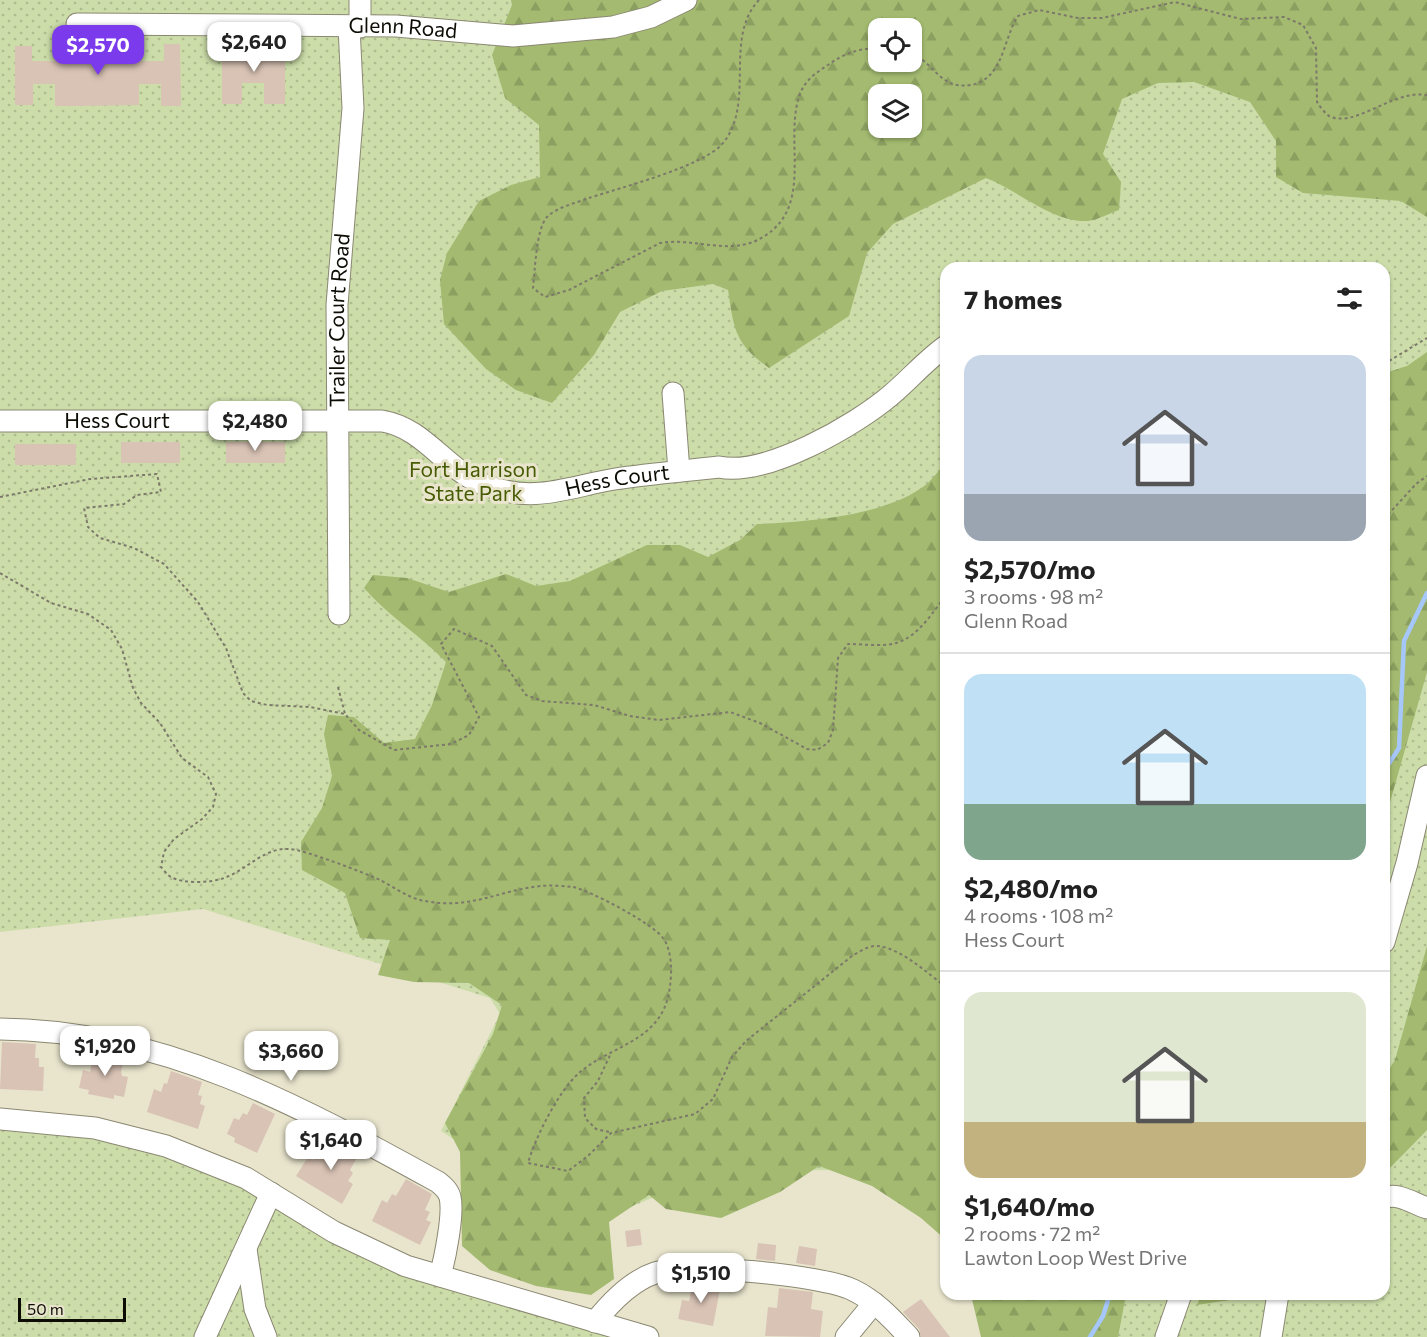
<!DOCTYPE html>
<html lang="en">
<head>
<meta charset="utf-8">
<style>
	body { margin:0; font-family:Commissioner,sans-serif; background:#f6f6f6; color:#222; height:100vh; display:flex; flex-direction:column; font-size:22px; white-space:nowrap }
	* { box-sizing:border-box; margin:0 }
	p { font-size:20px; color:#767676 }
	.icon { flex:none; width:33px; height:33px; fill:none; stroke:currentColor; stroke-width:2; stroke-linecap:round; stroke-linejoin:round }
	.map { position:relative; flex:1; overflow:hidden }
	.details { position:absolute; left:940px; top:262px; width:450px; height:1038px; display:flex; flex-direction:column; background:#fff; border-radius:18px; box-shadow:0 2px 4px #0004 }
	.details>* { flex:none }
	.fabs { position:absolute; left:868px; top:18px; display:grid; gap:12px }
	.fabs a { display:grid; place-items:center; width:54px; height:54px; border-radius:12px; background:#fff; box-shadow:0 2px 4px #0004; font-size:30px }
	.scale { position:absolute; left:18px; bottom:15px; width:108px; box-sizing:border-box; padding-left:6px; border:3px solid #0d0c05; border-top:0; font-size:16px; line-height:21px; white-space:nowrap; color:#0d0c05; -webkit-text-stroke:4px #e9e5cd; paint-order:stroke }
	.price { position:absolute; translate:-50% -51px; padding:0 14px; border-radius:12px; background:#fff; color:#222; font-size:20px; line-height:39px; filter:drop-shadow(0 2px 3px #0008) }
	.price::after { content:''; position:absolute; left:50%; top:36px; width:18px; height:14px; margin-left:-9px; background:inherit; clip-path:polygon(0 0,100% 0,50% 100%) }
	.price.active { background:#7c3aed; color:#fff }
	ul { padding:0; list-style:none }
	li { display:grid; align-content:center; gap:12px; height:318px; padding:0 24px }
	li+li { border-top:2px solid #e0e0e0 }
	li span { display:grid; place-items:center; height:186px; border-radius:18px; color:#555 }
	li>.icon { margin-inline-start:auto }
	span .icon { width:108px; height:108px; fill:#fffc; stroke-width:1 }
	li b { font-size:26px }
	h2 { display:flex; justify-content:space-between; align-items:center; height:72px; padding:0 24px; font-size:26px }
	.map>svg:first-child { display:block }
	.grass { fill:url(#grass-dots); fill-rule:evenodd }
	.forest { fill:url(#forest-firs); fill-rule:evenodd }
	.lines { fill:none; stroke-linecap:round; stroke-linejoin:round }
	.stream { stroke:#a6c7fa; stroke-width:4.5 }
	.building { fill:#d9c3b5 }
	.minor-casing { stroke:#8b8872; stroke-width:23 }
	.path { stroke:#7c796a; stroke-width:2; stroke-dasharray:3 3; stroke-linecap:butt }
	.minor { stroke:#fff; stroke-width:21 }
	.labels { text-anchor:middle; stroke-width:6; stroke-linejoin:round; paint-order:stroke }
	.street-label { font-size:21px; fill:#0d0c05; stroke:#e9e5cd }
	.park-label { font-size:21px; fill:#475b04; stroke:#e9e5cd }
</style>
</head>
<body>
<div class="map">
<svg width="1427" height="1337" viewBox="0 0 1427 1337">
	<defs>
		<pattern id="grass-dots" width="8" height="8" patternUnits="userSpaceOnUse" patternTransform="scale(1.5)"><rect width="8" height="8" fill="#ccdda9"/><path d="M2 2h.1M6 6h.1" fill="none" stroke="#aebc90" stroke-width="1.8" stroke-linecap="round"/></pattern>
		<pattern id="forest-firs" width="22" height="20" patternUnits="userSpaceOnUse" patternTransform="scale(1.5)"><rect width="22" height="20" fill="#a3ba70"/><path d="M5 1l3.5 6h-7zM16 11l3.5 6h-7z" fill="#8b9f60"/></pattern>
	</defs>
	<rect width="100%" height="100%" fill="#e9e5cd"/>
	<!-- grass -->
	<path class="grass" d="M0,0H1427V1337H1012L988,1295L1384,1294V268H946V1219L841,1170L716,1171L588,1225L441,1131L500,1014L490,998L203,909L0,932ZM879,28H912V62H879ZM879,94H912V128H879Z
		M0,1119L166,1146L334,1232L648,1337H0Z"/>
	<!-- forest -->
	<path class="forest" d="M511,0H1427V217L1401,201L1303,193L1276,177V141L1250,102L1194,82L1158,83L1122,99L1103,154L1121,182L1119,210C1110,213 1098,220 1088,221C1054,223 1017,190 986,178L893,224L867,253L849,316L769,368C735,344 734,330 728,290L713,284L662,291L620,312L594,355L552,403L516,390L486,369L444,324L440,280L447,253L479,201L511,185L540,177L539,125L505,98L492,55L512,5ZM879,28H912V62H879ZM879,94H912V128H879Z
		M1427,352V672L1385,820V373L1407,366Z
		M946,462V1240L921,1218L872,1186L819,1166L780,1192L721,1218L666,1209L649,1195L609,1222L614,1279L591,1295L536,1286L490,1270L462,1246L460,1152L445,1123L493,1034L502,1005L469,983L414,982L378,975L390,940L360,938L345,893L302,870L301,842L322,808L332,776L324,734L328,715L354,717L384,743L415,739L432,705L446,662C420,635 388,616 364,588L373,575L407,578L449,592L506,574L536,586L570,581L647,545H680L708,557L740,540L757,524C806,522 889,516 928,483C934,477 940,469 946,462Z
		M1427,946V1130L1385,1173V1076L1395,1060Z
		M971,1295V1294L1126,1295L1118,1337H981Z
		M1201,1295V1294L1244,1295L1236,1299L1197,1305Z"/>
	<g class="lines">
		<!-- stream -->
		<path class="stream" d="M1384,771L1399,748L1404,641L1427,593
			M1090,1337L1103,1316L1110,1294"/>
	</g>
	<!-- building -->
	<path class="building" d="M222,43H241V58H265V43H285V104H264V83H242V104H222Z
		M164,44H180L181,106H161V84H139V105L77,106H55V84H33V105H15V46H32V61H57V46H136V61H164Z
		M121,442H180V463H121Z
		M226,442H285V463H226Z
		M15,444H76V465H15Z
		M2,1042L36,1044L35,1058H39V1067H44L43,1091L0,1089Z
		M94,1052L124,1058L121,1072L122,1076L128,1077L124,1097L114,1095V1099L88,1094L89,1090L79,1088L83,1070L90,1072Z
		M171,1071L202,1082L198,1095L202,1096L200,1104L205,1106L198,1129L147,1112L154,1089L161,1092L164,1083L167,1084Z
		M253,1103L275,1114L257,1153L234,1142L235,1138L227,1134L234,1118L239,1120L243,1113L247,1115Z
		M332,1139L359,1154L350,1170L353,1173L348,1181L353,1184L342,1204L296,1176L308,1157L313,1160L317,1152L321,1154Z
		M406,1179L432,1194L425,1210L430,1212L426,1220L431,1222L420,1245L372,1221L382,1200L387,1203L392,1194L396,1196Z
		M640,1229L642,1245L627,1247L625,1231Z
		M758,1243L776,1245L775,1261L756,1259Z
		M799,1246L817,1249L815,1266L796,1263Z
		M693,1282L721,1284L713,1326L678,1319L682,1300L689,1301Z
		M779,1288L813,1292L811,1309L823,1311L820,1337L765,1336L768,1307L777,1308Z
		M921,1299L950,1337H921L919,1329L903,1312Z"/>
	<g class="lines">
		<!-- minor casing -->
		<g class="minor-casing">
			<g id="minor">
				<path d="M360,0V27"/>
				<path id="s1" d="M77,24L396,26L513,36L613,27L651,17L686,0"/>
				<path d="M673,393L679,471"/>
				<path id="s2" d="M0,421H382C425,428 445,470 485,485C534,504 567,487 615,479C649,474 684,471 719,467C766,477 856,425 891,395C910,379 926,360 946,346"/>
				<path id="s3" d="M339,614L337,305L353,108L349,27"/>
				<path d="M1384,942L1407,863L1427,776"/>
				<path d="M0,1029C162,1030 300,1106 438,1182C443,1186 448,1190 450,1197C454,1214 445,1258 440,1276"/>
				<path d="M0,1119L95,1128L166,1146L246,1178L334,1232L406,1266L648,1337"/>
				<path d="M1384,1198C1398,1192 1414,1204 1427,1208"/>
				<path d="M246,1249L255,1309L266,1337"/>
				<path d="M595,1322C610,1303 631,1281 655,1273C687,1262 823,1275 853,1290C876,1301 892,1319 909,1337"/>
				<path d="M205,1337L271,1193"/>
				<path d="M846,1337L874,1303"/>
				<path d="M1166,1337L1181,1294"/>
				<path d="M1271,1337L1278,1294"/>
			</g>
		</g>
		<!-- path -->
		<path class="path" d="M759,0C723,38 756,103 723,143C705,166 619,188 589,198C576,203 557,207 547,217C536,229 535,271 533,288L545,297L569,290L660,243C694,237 731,257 763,237C815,206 783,140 800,94C805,80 817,72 828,65C843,54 860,47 879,49
			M912,54C925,58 934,73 945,80C954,86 961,86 971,85C1004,79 1003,38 1018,16L1039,10L1078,18H1102L1175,2L1241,19L1284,17L1303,25L1316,48L1317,102C1320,107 1325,113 1329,116C1355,129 1393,89 1427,95
			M1384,364L1427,338
			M0,497L90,479L157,474L161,492L137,495L124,504L84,508L88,527L100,538L134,548L164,564L198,602L226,648L243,693L251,701L267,705L310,707L345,714L359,730L394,750L451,744L469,735L479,717L441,644L454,629L492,646L526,695L542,701L594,705L630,716L659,720L730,712L760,723L807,749L817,750L828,743L833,730L838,658L848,644C863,644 882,647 896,643C918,637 933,612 946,595
			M1384,519L1416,484L1427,476
			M0,573L51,603L88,614L111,630L122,649L133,688L141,703L160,723L182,758L208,777L216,794L213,807L202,819L174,839L164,852L161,867C164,870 167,875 171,877C183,884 211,883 224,878C247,870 264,847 290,849C305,850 365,873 380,880C394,887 410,899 425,901C470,910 500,890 541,886C550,885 563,886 573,887C591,891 652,923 663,938C672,950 672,972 670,986C664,1042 612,1044 579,1073C559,1090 535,1138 528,1163L568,1171L588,1156L611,1133L695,1114L713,1099L732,1057L746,1041L852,956C859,952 869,945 878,946C902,949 927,973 946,987
			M1384,626L1388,636L1384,667
			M338,687L345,714
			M609,1132L596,1129L585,1118L584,1098L598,1081L611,1053"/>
		<!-- minor -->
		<use href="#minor" class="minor"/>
	</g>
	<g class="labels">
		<!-- street labels -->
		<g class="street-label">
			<text dy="7" stroke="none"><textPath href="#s1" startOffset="326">Glenn Road</textPath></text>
			<text dy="7" stroke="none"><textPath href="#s3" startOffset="294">Trailer Court Road</textPath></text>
			<text dy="7" stroke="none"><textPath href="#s2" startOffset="117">Hess Court</textPath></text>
			<text dy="7" stroke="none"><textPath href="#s2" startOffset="639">Hess Court</textPath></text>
		</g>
		<!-- park labels -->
		<g class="park-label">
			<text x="473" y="477">Fort Harrison<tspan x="473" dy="24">State Park</tspan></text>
		</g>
	</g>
</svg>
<div class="fabs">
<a><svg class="icon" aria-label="locate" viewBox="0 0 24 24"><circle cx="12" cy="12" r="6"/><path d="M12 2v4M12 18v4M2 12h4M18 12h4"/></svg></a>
<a><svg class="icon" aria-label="layers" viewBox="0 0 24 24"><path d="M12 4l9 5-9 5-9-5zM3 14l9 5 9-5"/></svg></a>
</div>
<div class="scale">50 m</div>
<b class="price" style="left:254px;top:73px">$2,640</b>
<b class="price active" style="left:98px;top:76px">$2,570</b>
<b class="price" style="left:255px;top:452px">$2,480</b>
<b class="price" style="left:105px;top:1077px">$1,920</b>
<b class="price" style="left:291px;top:1082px">$3,660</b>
<b class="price" style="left:331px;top:1171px">$1,640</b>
<b class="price" style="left:701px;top:1304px">$1,510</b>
<section class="details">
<h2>7 homes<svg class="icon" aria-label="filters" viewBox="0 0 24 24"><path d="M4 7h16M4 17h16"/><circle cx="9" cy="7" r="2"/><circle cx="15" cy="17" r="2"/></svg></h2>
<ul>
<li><span style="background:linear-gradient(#c9d6e8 75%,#9aa5b1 0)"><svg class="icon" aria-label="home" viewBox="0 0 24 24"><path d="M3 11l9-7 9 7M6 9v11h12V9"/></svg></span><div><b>$2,570/mo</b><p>3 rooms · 98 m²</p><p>Glenn Road</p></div></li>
<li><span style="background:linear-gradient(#bfe0f5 70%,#7fa58c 0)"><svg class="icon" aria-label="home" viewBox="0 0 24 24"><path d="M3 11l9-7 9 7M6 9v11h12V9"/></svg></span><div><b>$2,480/mo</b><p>4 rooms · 108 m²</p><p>Hess Court</p></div></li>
<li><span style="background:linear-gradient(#dfe7d0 70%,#c2b280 0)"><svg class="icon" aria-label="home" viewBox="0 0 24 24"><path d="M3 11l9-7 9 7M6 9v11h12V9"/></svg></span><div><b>$1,640/mo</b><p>2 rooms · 72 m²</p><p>Lawton Loop West Drive</p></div></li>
</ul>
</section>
</div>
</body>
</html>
